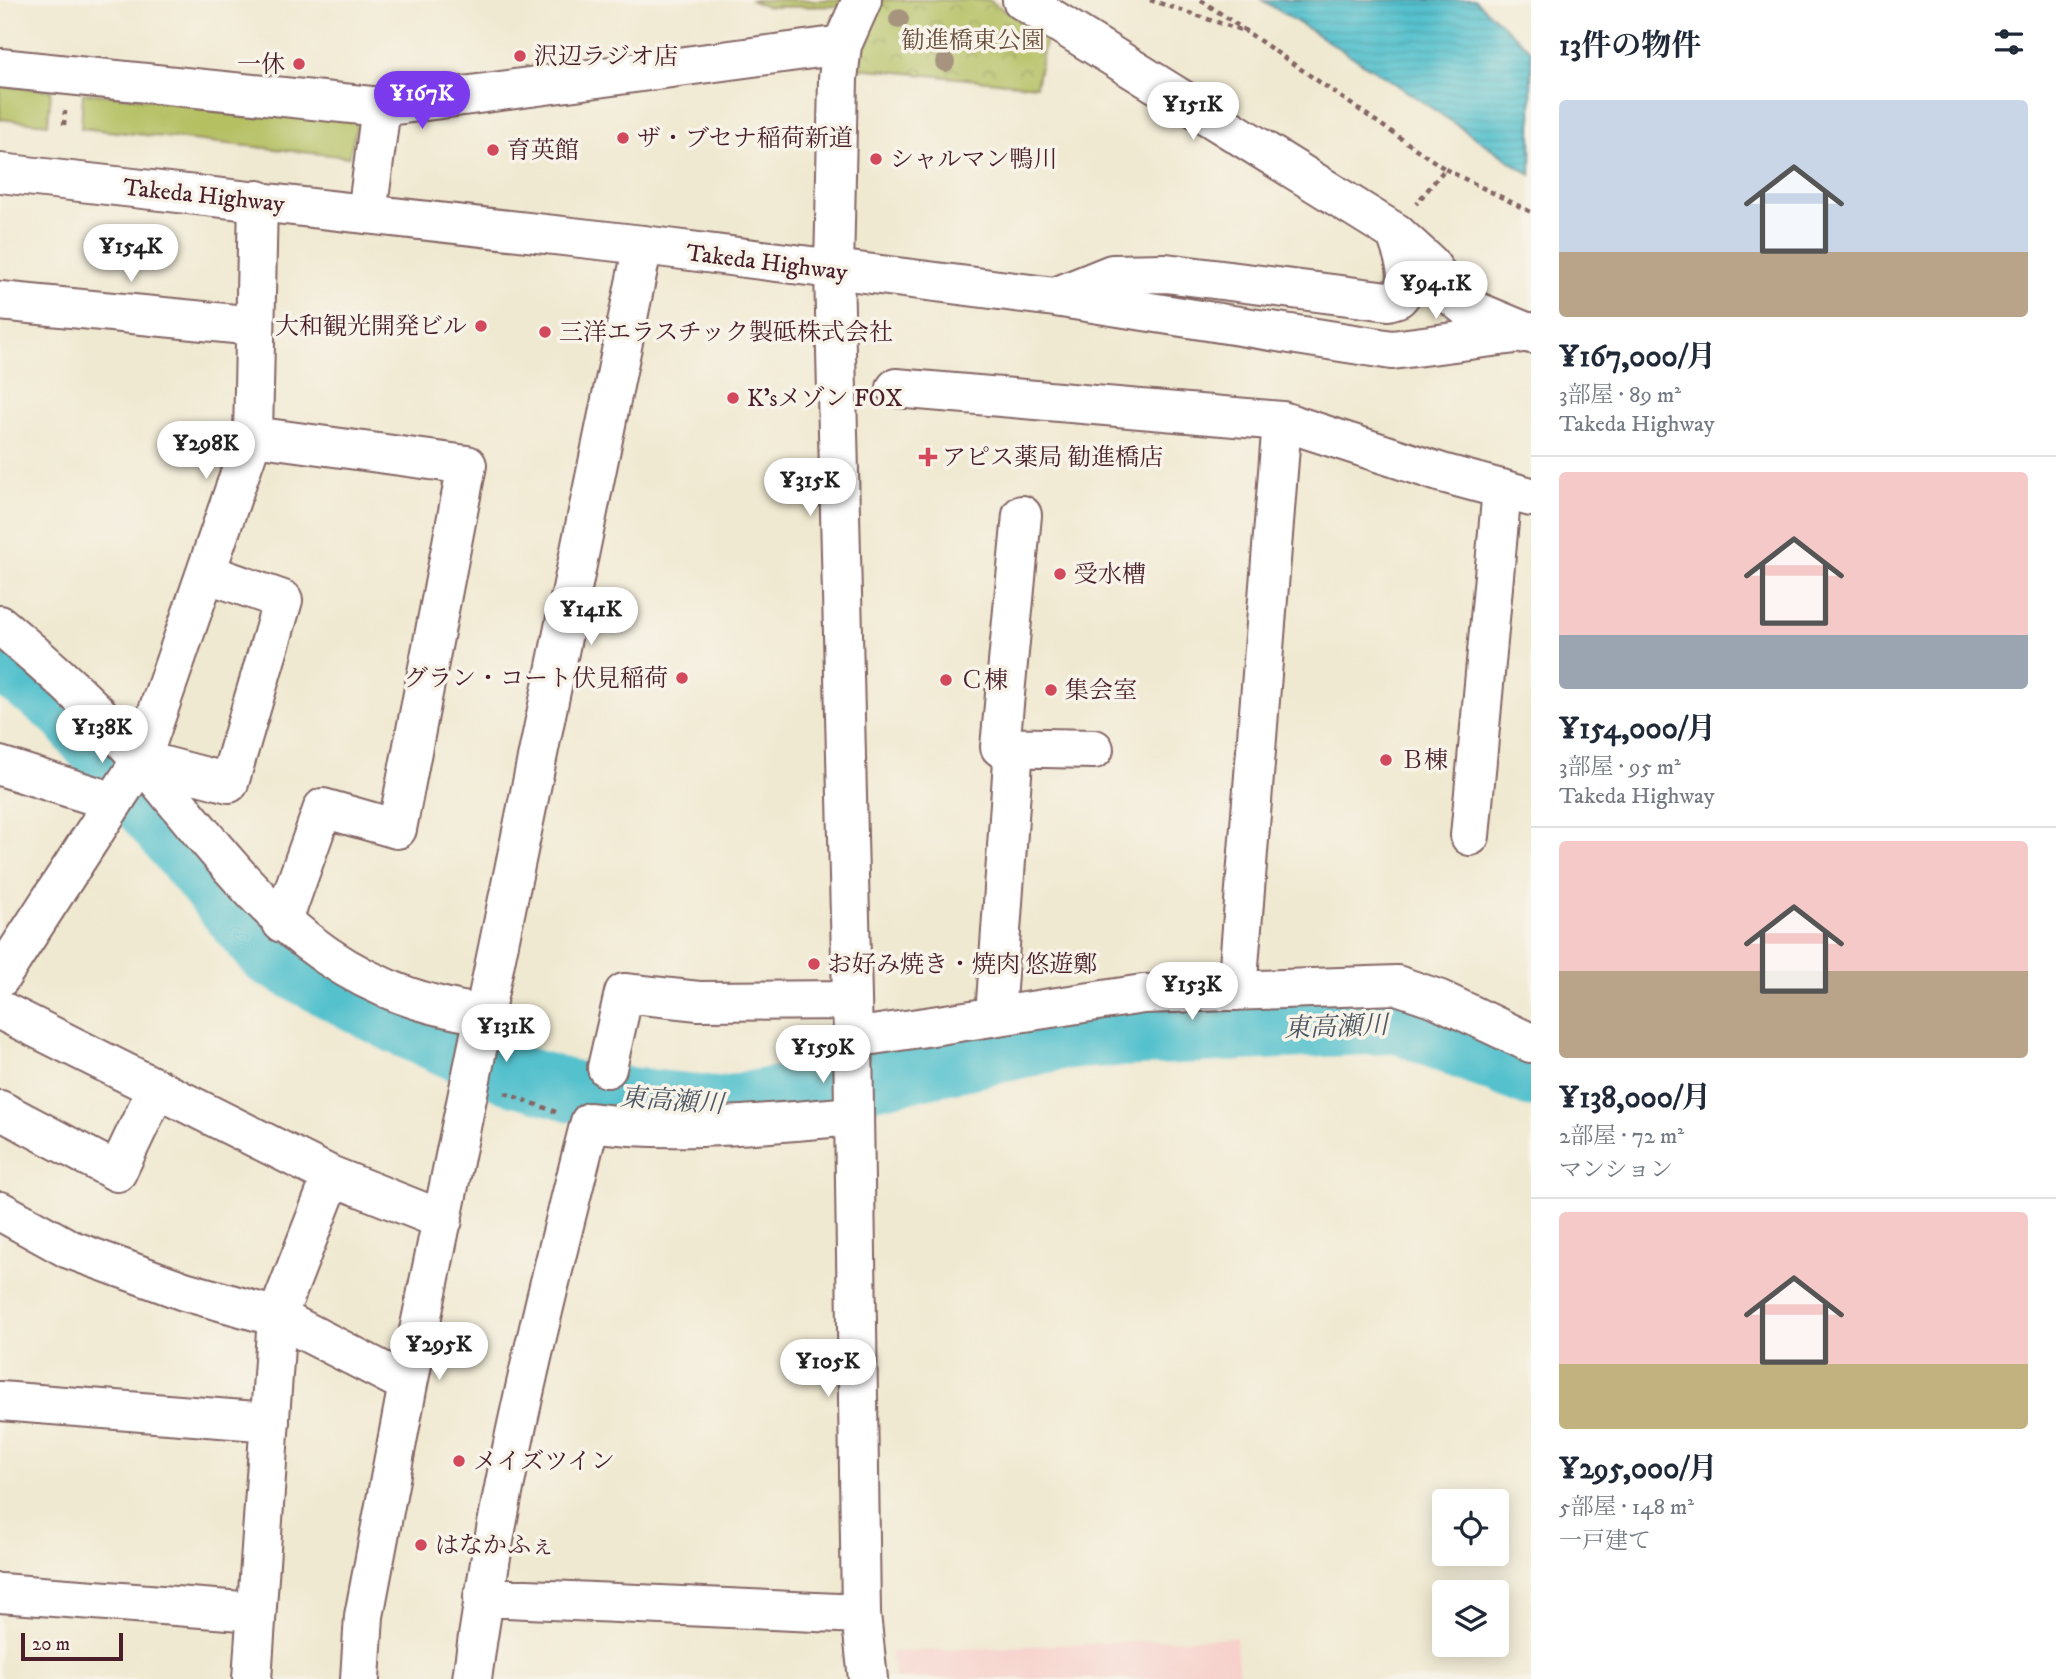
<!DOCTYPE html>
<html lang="ja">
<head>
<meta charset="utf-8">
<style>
	body { margin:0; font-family:"IM FELL DW Pica","Noto Serif JP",serif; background:#f2f2f3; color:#1f2937; height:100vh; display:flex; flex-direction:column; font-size:26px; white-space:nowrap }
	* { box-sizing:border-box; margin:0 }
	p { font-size:23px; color:#747a83 }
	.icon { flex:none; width:38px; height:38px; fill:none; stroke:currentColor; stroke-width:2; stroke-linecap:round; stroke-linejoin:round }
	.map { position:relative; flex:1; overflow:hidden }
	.drawer { display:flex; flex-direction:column; background:#fff; width:525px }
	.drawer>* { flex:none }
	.controls { position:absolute; left:1432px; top:1489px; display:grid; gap:14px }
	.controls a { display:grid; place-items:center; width:77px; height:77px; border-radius:7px; background:#fff; box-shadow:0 4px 18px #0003; font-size:35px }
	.scale { position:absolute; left:21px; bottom:18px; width:102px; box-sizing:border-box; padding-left:7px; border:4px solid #4a1f2b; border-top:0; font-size:19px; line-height:24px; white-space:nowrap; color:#4a1f2b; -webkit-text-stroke:5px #f7f3e8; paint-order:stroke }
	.price { position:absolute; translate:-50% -60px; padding:0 16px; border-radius:24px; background:#fff; color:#222; font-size:23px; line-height:46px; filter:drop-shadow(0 2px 4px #0008) }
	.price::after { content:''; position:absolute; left:50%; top:42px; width:21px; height:16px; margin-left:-10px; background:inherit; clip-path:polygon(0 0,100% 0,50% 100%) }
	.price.current { background:#7c3aed; color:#fff }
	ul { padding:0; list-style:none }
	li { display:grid; align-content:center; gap:14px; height:371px; padding:0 28px }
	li+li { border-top:2px solid #e0e1e3 }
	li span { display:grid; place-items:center; height:217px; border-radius:7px; color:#555 }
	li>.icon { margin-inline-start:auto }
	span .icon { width:126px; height:126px; fill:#fffc; stroke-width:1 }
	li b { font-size:30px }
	h2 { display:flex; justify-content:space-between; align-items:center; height:84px; padding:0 28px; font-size:30px }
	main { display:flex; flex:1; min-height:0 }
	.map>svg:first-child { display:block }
	.built { fill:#f7d0cb }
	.grass { fill:#b4c062; stroke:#7f7046; stroke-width:2 }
	.park { fill:url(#park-crowns); stroke:#7f7046; stroke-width:2 }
	.water { fill:url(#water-rules); stroke:#4f707c; stroke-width:2 }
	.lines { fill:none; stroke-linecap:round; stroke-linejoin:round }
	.river { stroke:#54c1cd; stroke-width:61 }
	.minor-casing { stroke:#846665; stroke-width:42 }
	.highway-casing { stroke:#846665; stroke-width:42 }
	.path { stroke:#846665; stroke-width:4.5; stroke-dasharray:5 5; stroke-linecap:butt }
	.minor { stroke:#fff; stroke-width:38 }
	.highway { stroke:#fff; stroke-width:38 }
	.tree { fill:#a6947f }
	.poi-dot { fill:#d1495b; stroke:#f7f3e8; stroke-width:2.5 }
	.labels { text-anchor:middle; stroke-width:7; stroke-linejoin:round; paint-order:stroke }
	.park-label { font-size:24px; fill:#6a4f3c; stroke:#f7f3e8 }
	.poi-label { font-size:24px; fill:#4a1f2b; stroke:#f7f3e8; text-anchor:start }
	.street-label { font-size:24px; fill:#4a1f2b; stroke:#f7f3e8 }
	.water-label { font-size:26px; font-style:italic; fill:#4e5864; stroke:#f7f3e8 }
</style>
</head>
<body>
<main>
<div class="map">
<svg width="1531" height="1679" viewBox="0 0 1531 1679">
	<defs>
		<pattern id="park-crowns" width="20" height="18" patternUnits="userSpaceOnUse" patternTransform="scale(1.75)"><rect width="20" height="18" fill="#b4c062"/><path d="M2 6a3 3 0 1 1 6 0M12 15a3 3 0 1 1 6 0" fill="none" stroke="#949b51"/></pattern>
		<pattern id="water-rules" width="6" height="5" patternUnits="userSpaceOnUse" patternTransform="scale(1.75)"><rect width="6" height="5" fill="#54c1cd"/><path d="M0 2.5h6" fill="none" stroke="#4ba5b0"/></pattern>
	</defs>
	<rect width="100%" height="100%" fill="#f7f3e8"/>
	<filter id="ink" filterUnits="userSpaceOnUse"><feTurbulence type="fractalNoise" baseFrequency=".0143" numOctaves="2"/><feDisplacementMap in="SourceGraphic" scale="14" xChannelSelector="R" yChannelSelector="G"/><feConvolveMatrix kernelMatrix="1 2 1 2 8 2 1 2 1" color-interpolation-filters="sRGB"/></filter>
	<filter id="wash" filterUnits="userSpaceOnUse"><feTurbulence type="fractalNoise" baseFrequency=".00686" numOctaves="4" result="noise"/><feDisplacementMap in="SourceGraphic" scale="28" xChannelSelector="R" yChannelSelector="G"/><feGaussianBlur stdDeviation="1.57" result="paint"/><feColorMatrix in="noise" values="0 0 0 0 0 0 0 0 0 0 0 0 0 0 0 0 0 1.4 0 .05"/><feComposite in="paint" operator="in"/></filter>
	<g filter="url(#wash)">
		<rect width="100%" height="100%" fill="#f0e9d1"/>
		<!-- built -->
		<path class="built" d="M1236,1637L1239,1679H895L890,1652Z"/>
		<!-- grass -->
		<path class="grass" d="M0,86L51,90L48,124L0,119Z
			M83,93L359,117L349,157L81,128Z"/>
		<!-- park -->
		<path class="park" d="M750,0H847L845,6L767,7Z
			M875,0H989L1046,38L1036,86L859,68L861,37Z"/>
		<!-- water -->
		<path class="water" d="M1262,0H1475L1531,51V175L1393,82Z"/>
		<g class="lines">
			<!-- river -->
			<path class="river" d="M0,660L64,709L269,956L398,1024L507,1073L576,1092L722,1107L893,1075L1063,1039L1398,1023L1531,1077"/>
		</g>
	</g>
	<g filter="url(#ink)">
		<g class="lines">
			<!-- minor casing -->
			<g class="minor-casing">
				<path id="minor" d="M862,0L842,45L838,79L834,271L853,1038L861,1614L868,1679
					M1022,0L1396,233L1429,263L1452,296L1466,307L1531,334
					M0,68L381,107L842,45
					M367,214L381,107
					M0,301L255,326
					M896,388L1282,421
					M253,436L467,465L397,829L323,808L282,923
					M1022,515L1000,747L1094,749
					M0,625C51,668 99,711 142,761C246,884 312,991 486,1015
					M141,760L229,783L283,600L206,573
					M0,766L114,802
					M1470,836L1502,489
					M0,978L141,760L253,436L258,200
					M1237,991L1282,421L1442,473L1531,497
					M0,1010L332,1176L443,1220
					M995,1016L1014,747
					M853,1038L1143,994L1397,985L1438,999L1531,1043
					M607,1068L624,993L699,1001L850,1000
					M0,1110L117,1172L157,1088
					M0,1211L69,1249L184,1291L277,1317L408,1384
					M0,1401L270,1422
					M0,1593L256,1612
					M483,1597L861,1614
					M252,1679L277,1317L332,1176
					M360,1679L364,1616L408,1384L643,245
					M472,1679C497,1490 543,1306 590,1122C677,1134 766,1123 854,1116"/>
			</g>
			<!-- highway casing -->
			<g class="highway-casing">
				<path id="highway" d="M0,173L643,245L1055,297L1392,350L1531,332
					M1055,297L1112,274L1166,273L1388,301L1398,298C1416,280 1402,254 1396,233"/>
			</g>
			<!-- path -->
			<path class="path" d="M1150,0L1247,32
				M1201,0L1445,169L1416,204
				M64,125L65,111
				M1445,169L1531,212
				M505,1093L556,1112"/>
			<!-- minor -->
			<use href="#minor" class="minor"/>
			<!-- highway -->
			<use href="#highway" class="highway"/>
		</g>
		<!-- trees -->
		<g class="tree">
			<circle cx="899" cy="19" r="10"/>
			<circle cx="945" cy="62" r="10"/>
		</g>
	</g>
	<!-- markers -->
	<g class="poi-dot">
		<circle cx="520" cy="56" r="7"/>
		<circle cx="299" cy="64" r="7"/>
		<circle cx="623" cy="138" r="7"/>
		<circle cx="493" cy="150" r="7"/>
		<circle cx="876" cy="159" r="7"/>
		<circle cx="481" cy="326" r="7"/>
		<circle cx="545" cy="332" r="7"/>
		<circle cx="733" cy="398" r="7"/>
		<path d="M924.5 446.5h7v7h7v7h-7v7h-7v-7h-7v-7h7z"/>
		<circle cx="1060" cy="574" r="7"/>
		<circle cx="682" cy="678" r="7"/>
		<circle cx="946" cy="680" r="7"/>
		<circle cx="1051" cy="690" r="7"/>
		<circle cx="1386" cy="760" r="7"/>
		<circle cx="814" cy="964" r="7"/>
		<circle cx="459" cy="1461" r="7"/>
		<circle cx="421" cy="1545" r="7"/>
	</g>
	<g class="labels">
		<!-- park labels -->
		<g class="park-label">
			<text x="973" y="48">勧進橋東公園</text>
		</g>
		<!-- poi labels -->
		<g class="poi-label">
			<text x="534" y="64">沢辺ラジオ店</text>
			<text x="285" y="72" text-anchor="end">一休</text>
			<text x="637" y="146">ザ・ブセナ稲荷新道</text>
			<text x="507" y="158">育英館</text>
			<text x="890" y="167">シャルマン鴨川</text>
			<text x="467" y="334" text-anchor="end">大和観光開発ビル</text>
			<text x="559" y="340">三洋エラスチック製砥株式会社</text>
			<text x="747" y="406">K’sメゾン FOX</text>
			<text x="942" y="465">アピス薬局 勧進橋店</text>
			<text x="1074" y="582">受水槽</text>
			<text x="668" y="686" text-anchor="end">グラン・コート伏見稲荷</text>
			<text x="960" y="688">Ｃ棟</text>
			<text x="1065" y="698">集会室</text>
			<text x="1400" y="768">Ｂ棟</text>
			<text x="828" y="972">お好み焼き・焼肉 悠遊鄭</text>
			<text x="473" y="1469">メイズツイン</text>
			<text x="435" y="1553">はなかふぇ</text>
		</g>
		<!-- street labels -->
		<g class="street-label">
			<text transform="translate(204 195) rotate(6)" y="8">Takeda Highway</text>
			<text transform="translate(767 262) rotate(7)" y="8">Takeda Highway</text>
		</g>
		<!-- water labels -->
		<g class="water-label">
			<text transform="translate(1336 1026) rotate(-2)" y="9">東高瀬川</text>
			<text transform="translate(672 1100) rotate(4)" y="9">東高瀬川</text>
		</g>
	</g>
</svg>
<div class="controls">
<a><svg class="icon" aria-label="locate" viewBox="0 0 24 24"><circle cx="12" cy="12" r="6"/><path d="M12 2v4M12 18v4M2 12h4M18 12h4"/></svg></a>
<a><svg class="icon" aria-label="layers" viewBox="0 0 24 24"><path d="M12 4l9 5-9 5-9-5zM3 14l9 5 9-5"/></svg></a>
</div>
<div class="scale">20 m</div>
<b class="price current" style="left:422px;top:131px">¥167K</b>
<b class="price" style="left:1193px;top:142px">¥151K</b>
<b class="price" style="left:131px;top:284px">¥154K</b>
<b class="price" style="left:1436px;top:321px">¥94.1K</b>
<b class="price" style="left:206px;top:481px">¥298K</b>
<b class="price" style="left:810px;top:518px">¥315K</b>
<b class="price" style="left:591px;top:647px">¥141K</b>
<b class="price" style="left:102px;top:765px">¥138K</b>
<b class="price" style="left:1192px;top:1022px">¥153K</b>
<b class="price" style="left:506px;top:1064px">¥131K</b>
<b class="price" style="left:823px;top:1085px">¥159K</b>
<b class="price" style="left:439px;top:1382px">¥295K</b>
<b class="price" style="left:828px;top:1399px">¥105K</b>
</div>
<section class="drawer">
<h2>13件の物件<svg class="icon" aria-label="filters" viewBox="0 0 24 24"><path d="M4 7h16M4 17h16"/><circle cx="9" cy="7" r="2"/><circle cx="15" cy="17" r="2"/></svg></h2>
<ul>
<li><span style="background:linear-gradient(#c9d6e8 70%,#b9a48a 0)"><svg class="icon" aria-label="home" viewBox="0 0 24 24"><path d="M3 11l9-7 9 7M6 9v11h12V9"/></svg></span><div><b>¥167,000/月</b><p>3部屋 · 89 m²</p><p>Takeda Highway</p></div></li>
<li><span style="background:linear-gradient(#f6c9c9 75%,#9aa5b1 0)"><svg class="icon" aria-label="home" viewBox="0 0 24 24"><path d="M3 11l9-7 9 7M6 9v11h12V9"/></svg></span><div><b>¥154,000/月</b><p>3部屋 · 95 m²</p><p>Takeda Highway</p></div></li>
<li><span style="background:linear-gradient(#f6c9c9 60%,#b9a48a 0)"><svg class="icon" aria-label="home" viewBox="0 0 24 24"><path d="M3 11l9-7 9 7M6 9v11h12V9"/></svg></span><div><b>¥138,000/月</b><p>2部屋 · 72 m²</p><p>マンション</p></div></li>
<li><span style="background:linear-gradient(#f6c9c9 70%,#c2b280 0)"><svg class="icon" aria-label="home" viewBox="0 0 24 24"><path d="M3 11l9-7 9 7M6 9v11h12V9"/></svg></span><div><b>¥295,000/月</b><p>5部屋 · 148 m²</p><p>一戸建て</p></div></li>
</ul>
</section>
</main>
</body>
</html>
